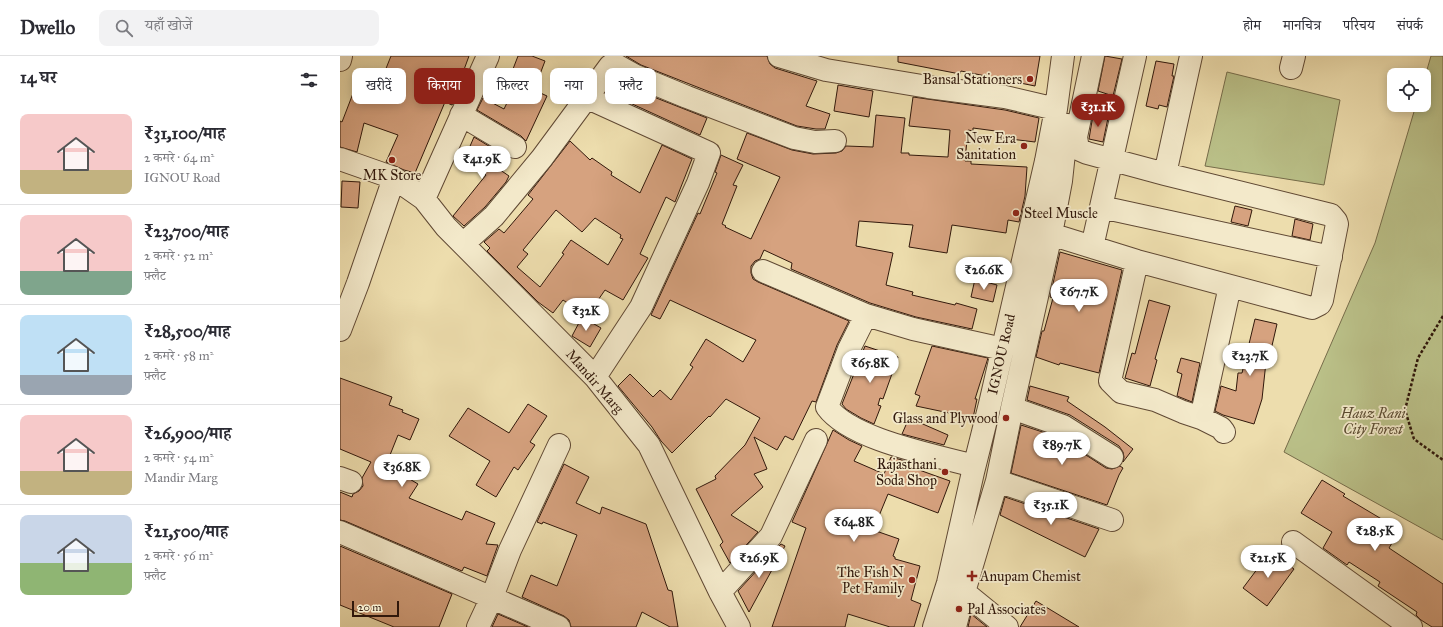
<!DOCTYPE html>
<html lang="hi">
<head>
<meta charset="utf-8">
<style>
	body { margin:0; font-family:"IM FELL Great Primer","Noto Serif Devanagari",serif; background:#f2f2f3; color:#2b2b33; height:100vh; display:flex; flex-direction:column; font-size:15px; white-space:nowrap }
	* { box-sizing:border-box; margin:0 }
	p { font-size:13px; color:#7c7c81 }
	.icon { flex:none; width:22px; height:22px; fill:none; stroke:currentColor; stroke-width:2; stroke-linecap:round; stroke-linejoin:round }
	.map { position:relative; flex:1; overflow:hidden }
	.details { display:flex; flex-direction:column; background:#fff; width:340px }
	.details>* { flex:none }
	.guide { position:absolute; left:12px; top:12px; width:380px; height:36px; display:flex; gap:8px }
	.fabs { position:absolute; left:1047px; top:12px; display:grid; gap:8px }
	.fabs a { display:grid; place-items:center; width:44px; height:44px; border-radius:8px; background:#fff; box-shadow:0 2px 10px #0003; font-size:20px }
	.scale { position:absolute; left:12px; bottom:10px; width:47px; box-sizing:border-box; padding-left:4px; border:2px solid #31180b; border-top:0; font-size:11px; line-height:14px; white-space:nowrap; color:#31180b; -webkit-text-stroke:3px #f3e9ca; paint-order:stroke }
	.price { position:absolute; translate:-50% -34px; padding:0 9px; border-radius:14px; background:#fff; color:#222; font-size:13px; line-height:26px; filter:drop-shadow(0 1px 2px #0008) }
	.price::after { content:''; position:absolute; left:50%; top:24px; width:12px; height:9px; margin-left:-6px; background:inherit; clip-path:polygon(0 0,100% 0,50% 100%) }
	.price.selected { background:#8f2418; color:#fff }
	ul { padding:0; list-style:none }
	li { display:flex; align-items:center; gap:12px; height:100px; padding:0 20px }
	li+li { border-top:1px solid #e1e1e2 }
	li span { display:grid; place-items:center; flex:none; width:112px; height:80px; border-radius:8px; color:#555 }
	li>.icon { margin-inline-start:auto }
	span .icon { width:48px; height:48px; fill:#fffc; stroke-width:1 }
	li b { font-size:17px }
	h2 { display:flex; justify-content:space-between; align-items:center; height:48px; padding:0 20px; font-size:17px }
	.tag { padding:0 14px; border-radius:8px; background:#fff; box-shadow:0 2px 10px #0003; font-size:14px; line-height:36px }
	.tag.selected { background:#8f2418; color:#fff }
	header { display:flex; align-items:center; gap:24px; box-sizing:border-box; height:56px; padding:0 20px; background:#fff; border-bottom:1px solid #e1e1e2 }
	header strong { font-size:19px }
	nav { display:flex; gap:22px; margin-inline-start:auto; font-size:14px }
	.search { width:280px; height:36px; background:#f2f2f3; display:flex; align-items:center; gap:10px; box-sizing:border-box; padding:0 14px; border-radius:8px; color:#7c7c81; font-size:15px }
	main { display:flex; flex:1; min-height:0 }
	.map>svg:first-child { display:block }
	.green { fill:#bac088; stroke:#766c4a }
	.building { fill:#d6a27f; stroke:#31180b; fill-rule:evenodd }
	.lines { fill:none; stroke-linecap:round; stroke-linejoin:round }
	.minor-casing { stroke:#604934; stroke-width:24 }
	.path { stroke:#31180b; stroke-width:2.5; stroke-dasharray:3 2; stroke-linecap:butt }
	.minor { stroke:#f3e9ca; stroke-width:22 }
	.poi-dot { fill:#8f2418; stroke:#f3e9ca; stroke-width:1.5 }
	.labels { text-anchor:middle; stroke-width:3.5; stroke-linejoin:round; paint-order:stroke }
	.poi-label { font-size:14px; fill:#31180b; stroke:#f3e9ca; text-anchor:end }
	.street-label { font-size:14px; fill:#31180b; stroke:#f3e9ca }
	.park-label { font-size:14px; font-style:italic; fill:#5a4a30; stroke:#f3e9ca }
</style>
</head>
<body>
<header>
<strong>Dwello</strong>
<div class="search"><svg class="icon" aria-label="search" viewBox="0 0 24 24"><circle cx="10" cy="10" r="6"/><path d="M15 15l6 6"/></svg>यहाँ खोजें</div>
<nav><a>होम</a><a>मानचित्र</a><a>परिचय</a><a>संपर्क</a></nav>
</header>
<main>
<section class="details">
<h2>14 घर<svg class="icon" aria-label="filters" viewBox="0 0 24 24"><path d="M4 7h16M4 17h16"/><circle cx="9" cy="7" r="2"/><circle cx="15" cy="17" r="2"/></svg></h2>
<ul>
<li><span style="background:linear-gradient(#f6c9c9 70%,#c2b280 0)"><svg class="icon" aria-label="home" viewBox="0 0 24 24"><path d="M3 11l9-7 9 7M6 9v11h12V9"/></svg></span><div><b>₹31,100/माह</b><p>2 कमरे · 64 m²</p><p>IGNOU Road</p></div></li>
<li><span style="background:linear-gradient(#f6c9c9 70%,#7fa58c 0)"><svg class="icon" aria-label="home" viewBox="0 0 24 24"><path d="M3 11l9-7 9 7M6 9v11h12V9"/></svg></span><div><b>₹23,700/माह</b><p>2 कमरे · 52 m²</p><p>फ़्लैट</p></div></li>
<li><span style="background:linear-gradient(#bfe0f5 75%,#9aa5b1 0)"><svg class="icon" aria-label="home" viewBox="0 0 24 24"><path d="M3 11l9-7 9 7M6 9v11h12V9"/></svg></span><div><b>₹28,500/माह</b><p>2 कमरे · 58 m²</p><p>फ़्लैट</p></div></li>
<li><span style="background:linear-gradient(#f6c9c9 70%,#c2b280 0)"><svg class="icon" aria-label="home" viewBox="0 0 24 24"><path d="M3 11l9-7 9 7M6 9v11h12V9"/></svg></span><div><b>₹26,900/माह</b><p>2 कमरे · 54 m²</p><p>Mandir Marg</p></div></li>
<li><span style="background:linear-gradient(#c9d6e8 60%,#8fb573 0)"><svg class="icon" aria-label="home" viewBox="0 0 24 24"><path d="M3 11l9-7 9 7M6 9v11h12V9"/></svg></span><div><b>₹21,500/माह</b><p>2 कमरे · 56 m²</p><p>फ़्लैट</p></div></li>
</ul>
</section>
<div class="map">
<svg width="1103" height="571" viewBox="0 0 1103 571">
	<rect width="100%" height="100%" fill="#edddad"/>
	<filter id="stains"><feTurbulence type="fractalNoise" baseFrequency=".005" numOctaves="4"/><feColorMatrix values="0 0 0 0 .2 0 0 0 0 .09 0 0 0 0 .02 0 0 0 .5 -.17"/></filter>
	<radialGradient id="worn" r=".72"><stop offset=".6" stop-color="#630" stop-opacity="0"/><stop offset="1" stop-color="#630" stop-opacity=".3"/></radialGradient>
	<!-- green -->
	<path class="green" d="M1091,0H1103V484L944,396L1035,187L1076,49H1084V24Z
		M887,16L1000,44L984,129L865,110Z"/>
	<!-- building -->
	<path class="building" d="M51,0H129L118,30L120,31L112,49L105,46L75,117L64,114L46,106L58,79L24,67L17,96L0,91V65L2,66L17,27L37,35Z
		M178,0H192L205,5L194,34L207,40L186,85L181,80L137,54L143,42L164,53L182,16L173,13Z
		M286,0H427L430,8L435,12L477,25L466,50L490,58L485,73H476L457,70L352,29L301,9Z
		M558,0H700L695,30L621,15L620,18L558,6Z
		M765,0L782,3L773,40L758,35Z
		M816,5L834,8L832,20H834L827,51L819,49L818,53L806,50Z
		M276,23L291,32L367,62L360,79L266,36Z
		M498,29L533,35L529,61L494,55Z
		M573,41L665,54L699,62L695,86L662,82L663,76L633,72V75L628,74L625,105H631V108L687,111L685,140L679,166L668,164L666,177L612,169L607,197L569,191L573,169L519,165L516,190L553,197L546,229L573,236L572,239L615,249L616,247L637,253L632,273L576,261L530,247L451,213L452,207L424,194L420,203L415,205L411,210V217L413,223L418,226L509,265L497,289L476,346L472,345L453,384L445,380L437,394L414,381L427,413L414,418L423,431L391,459L418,476L390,507L380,489L383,486L356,433L376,423L375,420L405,389L420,362L386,343L370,361L369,360L332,397L321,385L312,371L278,330L290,318L313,341L320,334L331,344L353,311L350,309L366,283L403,306L416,284L330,244L320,263L311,259L358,157L360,158L377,117L375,116L381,99L403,109L393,129L397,130L382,168L386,170L385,171L411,183L440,121L397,103L407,77L452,94L473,98L496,97L502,95L506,90L533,91L536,59L565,62L561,97H569V99L608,101L610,74L569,70Z
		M753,59L768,62L763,86L749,83Z
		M134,81L162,98L153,109L169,120L166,126L145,151L124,170L113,160L146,119L124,104Z
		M230,85L250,104L252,102L272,116L271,119L300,137L322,89L352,103L335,146L326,141L300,198L308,202L283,244L265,234L247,260L223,244L213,257L198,246L147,195L150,192L144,186L159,173L164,177L193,143L188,139ZM216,154L242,176L255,162L281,179L280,182L283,183L268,209L231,184L222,197L224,198L200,231L177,211L188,198L183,194Z
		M2,125L20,126L18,152L1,151Z
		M895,150L912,154L908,170L891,166Z
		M955,163L973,168L970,184L952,180Z
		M720,196L782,214L759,317L720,307L719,309L696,301L702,275H704L713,242L710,241Z
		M635,223L657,229L653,246L631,241Z
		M809,244L830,250L815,303L817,304L810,330L785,322L792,297L795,298Z
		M242,261L261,272L250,291L232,280Z
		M915,263L937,268L928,307L926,306L922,343L914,368L883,359L875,355L881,330L896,335L898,317H902Z
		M525,290L558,301L543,343L540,342L538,349L541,350L534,368L521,362L506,353L502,348Z
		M592,290L648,302L635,343H637L633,362L576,350L580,340L575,338Z
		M841,302L860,307L852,346L837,340L842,318L837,316Z
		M0,322L52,341L49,349L63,354L62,356L79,363L70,384L58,379L46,409L78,428L69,442L122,464L126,455L155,467L146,488L158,489L147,520L124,511L122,515L5,465L0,464V436L12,441L13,438L19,435L23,430L22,422L31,406L0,393Z
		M690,330L729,341L727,345L765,371L793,393L783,406L784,401L783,396L779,390L730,359L687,344Z
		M188,348L207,360L190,386L195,389L178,414L174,411L156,441L136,429L150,405L109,380L128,352L169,377Z
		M569,362L608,379L604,389L562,378Z
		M681,369L718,381L766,412L772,413L780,410L783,412L779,419L767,449L671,417Z
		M493,374L509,384L522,390L514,405L544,418L551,401L569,406L568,410L610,425L598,457L548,438L534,472L537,473L536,475L559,483L553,500L555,501V503L580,510L571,544L581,548L574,571H550L508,558L505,571H432L466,472L452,466Z
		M224,408L249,421L236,447L260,458L262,451L306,468L328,534L332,535L338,571H330L302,556L296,571H231L229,564L224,560L182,541L191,519L217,530L237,479L203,466L202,468L197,466Z
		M982,424L1005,438L1003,440L1060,474L1049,492L1103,528V571H1092L1081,564L1076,559L1077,556L1038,530L1040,526L1009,506L1007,509L983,492L992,476L961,457Z
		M665,441L759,473L745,501L660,459Z
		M441,488L445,490L409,556L398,535Z
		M0,490L112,538L99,571H54L0,549Z
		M930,496L954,513L927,550L903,532Z
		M696,545L739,571H680Z
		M158,558L188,571H152Z
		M631,558L647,571H628Z"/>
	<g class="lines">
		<!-- minor casing -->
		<g class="minor-casing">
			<path id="minor" d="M439,0L486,14L588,31L665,41L716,53
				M0,4L1,0
				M951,12L954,0
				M248,42L369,97L358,127L301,251L255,321
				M121,59L175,91
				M0,103L54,122L84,143L106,171L255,321L309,389L380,536L399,571
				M825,118L851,0
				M84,143L148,0
				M761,151L991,201
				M691,172L797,205L972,252L980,248L982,244L997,168L996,165L991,159L825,118L747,97L738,93L736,81L753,0
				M123,188L154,160L202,102L270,10H278L296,20L347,41L454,82L475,86L495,85
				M752,191L795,0
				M797,205L770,325L781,336L815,344L843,356L861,362L881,372L884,376
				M423,215L526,259L573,273L663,293
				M526,259L509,293L487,351C511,384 595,399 634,410
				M0,274L18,227L54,122
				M672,352L723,370L772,401
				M861,362L890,230
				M0,422L11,426
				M657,425L772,464
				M0,476L219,571
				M953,486L1071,571
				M380,536L431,480L476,384
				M624,536L667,571
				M138,571L152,541L170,494L219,389
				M594,571L608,527L633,416L650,348L706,105L716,53L723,0
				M615,571L624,536L657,425L672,352L711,178L721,125L727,69"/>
		</g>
		<!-- path -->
		<path class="path" d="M1103,260L1078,302L1065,354L1074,383L1103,404"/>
		<!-- minor -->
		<use href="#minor" class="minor"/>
	</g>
	<!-- markers -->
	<g class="poi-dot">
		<circle cx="690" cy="23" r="4"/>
		<circle cx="684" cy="90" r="4"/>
		<circle cx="52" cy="104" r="4"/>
		<circle cx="676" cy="157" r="4"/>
		<circle cx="666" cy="362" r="4"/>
		<circle cx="605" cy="416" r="4"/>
		<path d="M630 514h4v4h4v4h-4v4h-4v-4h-4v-4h4z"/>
		<circle cx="572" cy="524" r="4"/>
		<circle cx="619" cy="553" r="4"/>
	</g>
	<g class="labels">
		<!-- poi labels -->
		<g class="poi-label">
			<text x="682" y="28">Bansal Stationers</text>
			<text x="676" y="87">New Era<tspan x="676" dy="16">Sanitation</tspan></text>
			<text x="52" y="124" text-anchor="middle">MK Store</text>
			<text x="684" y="162" text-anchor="start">Steel Muscle</text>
			<text x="658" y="367">Glass and Plywood</text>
			<text x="597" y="413">Rajasthani<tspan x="597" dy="16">Soda Shop</tspan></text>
			<text x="564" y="521">The Fish N<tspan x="564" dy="16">Pet Family</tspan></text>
			<text x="640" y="525" text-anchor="start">Anupam Chemist</text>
			<text x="627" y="558" text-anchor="start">Pal Associates</text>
		</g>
		<!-- street labels -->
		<g class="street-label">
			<text transform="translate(661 298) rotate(-77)" y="5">IGNOU Road</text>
			<text transform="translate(255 325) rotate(49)" y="5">Mandir Marg</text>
		</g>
		<!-- park labels -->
		<g class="park-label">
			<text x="1033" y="362">Hauz Rani<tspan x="1033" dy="16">City Forest</tspan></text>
		</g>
	</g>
	<rect width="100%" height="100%" filter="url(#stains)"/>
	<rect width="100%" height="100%" fill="url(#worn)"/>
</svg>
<div class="fabs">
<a><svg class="icon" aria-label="locate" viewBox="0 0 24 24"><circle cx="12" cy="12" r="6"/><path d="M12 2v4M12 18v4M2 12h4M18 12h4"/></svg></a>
</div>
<div class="scale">20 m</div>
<b class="price selected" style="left:758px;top:72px">₹31.1K</b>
<b class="price" style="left:142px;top:124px">₹41.9K</b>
<b class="price" style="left:644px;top:235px">₹26.6K</b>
<b class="price" style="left:739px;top:257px">₹67.7K</b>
<b class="price" style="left:246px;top:276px">₹32K</b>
<b class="price" style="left:910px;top:321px">₹23.7K</b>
<b class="price" style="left:530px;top:328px">₹65.8K</b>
<b class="price" style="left:722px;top:410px">₹89.7K</b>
<b class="price" style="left:62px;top:432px">₹36.8K</b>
<b class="price" style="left:711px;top:470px">₹35.1K</b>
<b class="price" style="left:514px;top:487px">₹64.8K</b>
<b class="price" style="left:1035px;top:496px">₹28.5K</b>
<b class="price" style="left:419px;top:523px">₹26.9K</b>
<b class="price" style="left:928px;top:523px">₹21.5K</b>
<div class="guide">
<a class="tag">खरीदें</a>
<a class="tag selected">किराया</a>
<a class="tag">फ़िल्टर</a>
<a class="tag">नया</a>
<a class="tag">फ़्लैट</a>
</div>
</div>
</main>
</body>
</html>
